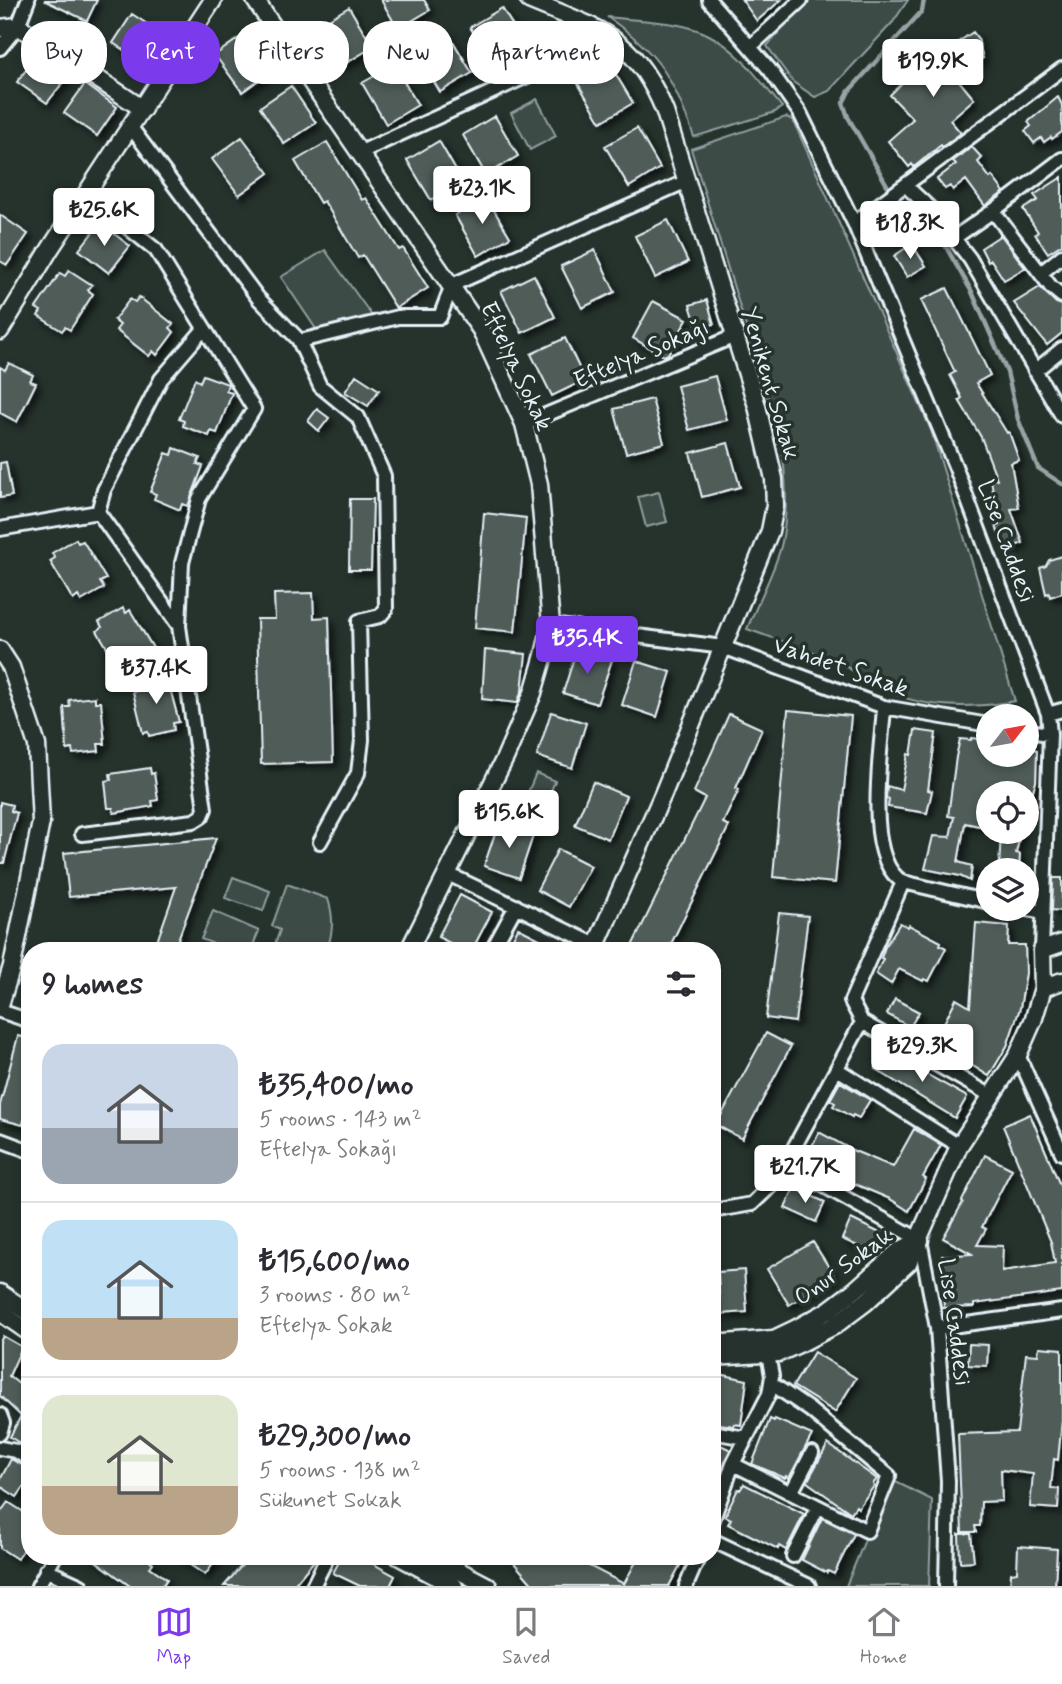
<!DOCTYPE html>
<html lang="en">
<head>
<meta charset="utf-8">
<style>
	body { margin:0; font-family:Mynerve,sans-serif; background:#f2f2f3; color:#2b2b33; height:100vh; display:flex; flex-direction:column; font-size:26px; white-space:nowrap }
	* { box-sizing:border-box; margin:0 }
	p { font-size:23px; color:#7c7c81 }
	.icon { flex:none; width:38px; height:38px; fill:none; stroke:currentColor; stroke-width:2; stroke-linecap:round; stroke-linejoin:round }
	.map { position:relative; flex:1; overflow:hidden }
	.side { position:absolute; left:21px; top:942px; width:700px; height:623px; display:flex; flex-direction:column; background:#fff; border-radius:28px; box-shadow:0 4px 10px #0003 }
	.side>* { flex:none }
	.top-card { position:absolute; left:21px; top:21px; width:700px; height:63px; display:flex; gap:14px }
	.needle { width:46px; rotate:59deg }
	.tools { position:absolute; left:976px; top:704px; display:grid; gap:14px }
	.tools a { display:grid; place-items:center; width:63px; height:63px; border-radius:50%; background:#fff; box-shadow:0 4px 10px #0003; font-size:35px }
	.price { position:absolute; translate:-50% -60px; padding:0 16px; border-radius:7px; background:#fff; color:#222; font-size:23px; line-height:46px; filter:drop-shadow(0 2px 4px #0008) }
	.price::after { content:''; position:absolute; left:50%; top:42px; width:21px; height:16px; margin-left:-10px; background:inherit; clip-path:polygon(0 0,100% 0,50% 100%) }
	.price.current { background:#7c3aed; color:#fff }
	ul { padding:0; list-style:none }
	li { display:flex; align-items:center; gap:21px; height:175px; padding:0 21px }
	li+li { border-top:2px solid #e1e1e2 }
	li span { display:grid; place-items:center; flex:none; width:196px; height:140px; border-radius:21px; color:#555 }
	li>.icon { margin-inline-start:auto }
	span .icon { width:84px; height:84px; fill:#fffc; stroke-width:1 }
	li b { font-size:30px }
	h2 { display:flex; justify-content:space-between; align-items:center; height:84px; padding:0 21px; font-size:30px }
	.tag { padding:0 24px; border-radius:28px; background:#fff; box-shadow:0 4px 10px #0003; font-size:24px; line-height:63px }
	.tag.current { background:#7c3aed; color:#fff }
	.menu { display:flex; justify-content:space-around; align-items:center; height:98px; border-top:2px solid #e1e1e2; background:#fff; font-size:19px; color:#7c7c81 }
	.menu a { display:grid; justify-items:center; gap:4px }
	.menu .current { color:#7c3aed }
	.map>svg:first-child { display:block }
	.green { fill:#3e4b47; stroke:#939ea0; stroke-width:2 }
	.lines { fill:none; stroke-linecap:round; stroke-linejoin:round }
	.stream { stroke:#98a3a5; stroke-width:4.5 }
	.building { fill:#505c59; stroke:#e8f1f8; stroke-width:2; filter:url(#shadow) }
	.minor-casing { stroke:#e8f1f8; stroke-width:18 }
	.tertiary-casing { stroke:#e8f1f8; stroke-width:21 }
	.minor { stroke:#26332d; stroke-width:12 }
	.tertiary { stroke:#26332d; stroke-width:16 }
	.labels { text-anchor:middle; stroke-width:7; stroke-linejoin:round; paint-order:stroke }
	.street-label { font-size:24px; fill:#e8f1f8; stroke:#26332d }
</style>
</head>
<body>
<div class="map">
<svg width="1062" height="1586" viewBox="0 0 1062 1586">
	<defs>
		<filter id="shadow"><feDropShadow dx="4.5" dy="4.5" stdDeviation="3.5" flood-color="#0009"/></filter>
	</defs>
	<rect width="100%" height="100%" fill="#26332d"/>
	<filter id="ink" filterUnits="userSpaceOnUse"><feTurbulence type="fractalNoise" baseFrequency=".0143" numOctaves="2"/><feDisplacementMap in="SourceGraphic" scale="14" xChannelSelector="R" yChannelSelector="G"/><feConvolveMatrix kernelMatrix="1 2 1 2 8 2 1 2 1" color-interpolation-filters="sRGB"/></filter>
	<g filter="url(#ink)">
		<!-- green -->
		<path class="green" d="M806,0H908L893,22L829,91L815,97L793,82L767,46Z
			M607,17C639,21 680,20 709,35C740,51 760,81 782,107L775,112L694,137C674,80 659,52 607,17Z
			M537,99L556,136L530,150L511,113Z
			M786,117L793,120L931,430L1015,701C972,709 918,709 879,687C865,680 852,669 838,662C809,649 777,640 747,629C757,604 777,567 782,542C789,506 786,469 779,433L691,149Z
			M325,250L375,320L318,332L281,277Z
			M659,492L667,522L646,527L638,497Z
			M536,773L555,781L541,815L522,807Z
			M233,877L270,891L263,911L225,898Z
			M287,884L328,899C334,917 333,932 327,950H273L280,930L272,926Z
			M213,911L259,931L251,950H229L201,939Z
			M890,1479L932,1500L929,1586H846Z"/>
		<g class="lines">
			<!-- stream -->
			<path class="stream" d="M887,185L848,117L843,103L849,91L922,11L924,0
				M916,210L935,228L972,292L1007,372L1018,419L1038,468L1062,484"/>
		</g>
		<!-- building -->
		<path class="building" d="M44,0H97L87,21Z
			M381,0H424L430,10L398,29Z
			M742,0H781L757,21Z
			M349,7L373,47L341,66L317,26Z
			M502,8L526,48L494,67L470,27Z
			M132,14L164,35L145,64L113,43Z
			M973,32L978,39L983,58L955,76L974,99L950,120L961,133L942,147L941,145L914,167L912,164L909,167L888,141L913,119L890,95L908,77L899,69L917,46L933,59Z
			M448,33L472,73L440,92L416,52Z
			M245,34L271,71L242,92L215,55Z
			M37,55L68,76L47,103L17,82Z
			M609,63L633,103L601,122L577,82Z
			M394,65L418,105L386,124L362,83Z
			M85,84L117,107L97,136L64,113Z
			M291,86L316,123L284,144L260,107Z
			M1058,97L1062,105V132L1052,139L1051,137L1044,142L1041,138L1034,143L1025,131L1031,126L1028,122Z
			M495,116L518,156L486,175L463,135Z
			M637,128L660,168L629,187L605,146Z
			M242,137L269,173L239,195L212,159Z
			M439,141L462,181L431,200L407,160Z
			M327,142L362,200L366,198L399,250L403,248L428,288L396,308L363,255L358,258L324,201L320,203L295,161Z
			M972,147L982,158L978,162L990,178L992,176L1004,192L985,206L966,180L953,190L950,186L945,189L937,179L956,164L953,161Z
			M1062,177V244L1048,253L1035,234L1038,232L1023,209L1038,200L1034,195Z
			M486,197L510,237L478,256L455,215Z
			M0,215L28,234L7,265L0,261Z
			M668,220L688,262L655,278L635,236Z
			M100,223L130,246L109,273L79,250Z
			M1001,235L1025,268L1004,280L991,260L988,262L981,248Z
			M912,244L926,266L907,277L894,256Z
			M595,250L615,292L582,308L561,266Z
			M69,270L92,285L88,290L93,294L70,330L65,327L62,331L38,316L41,311L36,308L60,273L65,276Z
			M534,275L555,317L522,333L501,291Z
			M1040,287L1056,303L1062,305V333L1047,345L1014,303Z
			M947,288L990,375L976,383L1007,433L1009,432L1019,460L1011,463L1019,508L1011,509L1023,543L1005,550L996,526L999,525L991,480L997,479L981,437L959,400L962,398L950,375L955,372L921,300Z
			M139,297L173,324L170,328L174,332L157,355L153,351L149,356L116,330L120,325L114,320L130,299L135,302Z
			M707,300L714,324L698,330L690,305Z
			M653,301L687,319L668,354L664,356L633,338Z
			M565,338L585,380L552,396L531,354Z
			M9,363L33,375L30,381L36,383L17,422L0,413V367L5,370Z
			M203,375L228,384L226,391L232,393L217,433L211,431L209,436L183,426L184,421L179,419L195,379L200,382Z
			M356,375L379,390L368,406L345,392Z
			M715,376L727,420L689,430L677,386Z
			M652,399L664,443L626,453L614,409Z
			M317,409L329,418L319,431L308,421Z
			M728,443L740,487L702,497L690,453Z
			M174,448L200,458L197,464L203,466L188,506L182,504L180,510L154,499L156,494L150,492L166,453L172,455Z
			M6,462L12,496L0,498V463Z
			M350,499H373L371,570H349Z
			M484,513L526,518L515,632L475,628Z
			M76,539L78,543L83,541L106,579L100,582L104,588L81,601L78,596L73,600L50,561L55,558L52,553Z
			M1062,556V593L1050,597L1049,593L1046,594L1040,568L1046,566L1049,560Z
			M313,593L314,618L329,617L333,762L261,764L257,619H275L274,594Z
			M123,608L126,613L130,610L153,648L148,651L151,657L128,671L125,666L120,669L97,631L102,627L99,622Z
			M577,648L612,660L597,704L563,693Z
			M485,650L526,654L522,691L517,703L482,699Z
			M636,661L671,672L657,717L622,705Z
			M161,676L163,682L168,681L179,722L173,723L174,730L149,736L148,732L143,733L133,692L140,690L135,683Z
			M95,697V702H101L105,744H98L99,751L73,754L72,749L67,750L64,707H70L69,700Z
			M788,710L851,716L835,883L773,877Z
			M551,712L586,723L572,768L537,756Z
			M729,714L762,729L736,788L739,789L723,823L729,826L668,950H630L705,798L694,792Z
			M915,730L936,733L928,790L932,791L927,813L888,807L889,799L886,798L887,786L901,790L908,754L911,755Z
			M971,738L989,740V754H1027V747L1037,750L1036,782L1032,793H989V824L980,823L979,826L965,823L958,862L972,866L970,881L960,876L925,869L933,836L950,837L954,817L948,816L956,757L960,739L971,740Z
			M150,768L151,774L154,773L158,800L152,801L153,806L114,813L113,808H108L105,781L111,780L110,774Z
			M593,782L626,796L608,839L575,825Z
			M0,802L12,805L11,811L17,813L4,863H0Z
			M499,822L534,833L519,878L484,866Z
			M1001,831H1021L1016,853L1020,854L1019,870H999Z
			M216,838L174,950H154L176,887L69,897L64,853Z
			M558,849L591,866L569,907L537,890Z
			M1053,878H1062V911L1052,910Z
			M460,895L492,912L472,950H464L438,937Z
			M779,913L808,916L795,1022L766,1018Z
			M900,923L908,927L909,925L941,942L940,945L946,948L929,981L924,979L923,981L899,969L891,984L876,974L883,959L881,958L885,947Z
			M976,923L1009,926L1008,945H1025L1026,973L1020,1008L1007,1046L989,1076L965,1061L970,1054L937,1037L956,999L970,1007Z
			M518,928L561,950H516L509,946Z
			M895,999L919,1012L910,1027L887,1014Z
			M766,1033L791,1046L742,1139L716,1125Z
			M18,1036L30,1039V1116L27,1121L24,1120L23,1125L0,1119V1105Z
			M885,1051L967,1097L955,1118L875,1069Z
			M840,1082L870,1100L859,1118L853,1115L852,1117L833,1106L835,1103L830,1100Z
			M1030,1114L1062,1190V1292L974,1304V1307L944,1308L942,1256L972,1254L943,1238L963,1202L962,1201L985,1155L1012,1169L982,1227L986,1229L977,1245L1003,1246L1002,1271L1055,1263L1051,1242L1003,1126Z
			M914,1129L941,1145L923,1177L926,1179L909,1211L890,1199L838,1177L805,1160L819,1132L852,1150L893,1167Z
			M794,1188L825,1202L816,1222L785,1208Z
			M851,1219L882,1234L873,1253L842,1239Z
			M813,1242L835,1277L789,1305L767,1269Z
			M744,1270L747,1312L720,1314L718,1272Z
			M3,1336L22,1347L9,1376L30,1393V1449L10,1437L21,1416L0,1396V1342Z
			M969,1344L988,1345L987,1366L968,1365Z
			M1039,1347L1062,1349V1420L1058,1460L1054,1459L1051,1488L1059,1489L1058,1509L1030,1507L1033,1474L1001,1470L1002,1501L981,1502L980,1526H975L976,1532H962L958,1434L1017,1432L1026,1354L1038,1355Z
			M814,1352L856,1378L835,1412L793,1386Z
			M715,1373L747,1380L741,1425L734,1424V1426L712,1423V1376L714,1377Z
			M770,1419L774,1421L775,1419L812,1435L789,1478L786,1476L785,1478L752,1464Z
			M712,1441L731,1450L712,1496Z
			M828,1444L877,1479L873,1484L874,1486L858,1508L856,1506L851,1513L807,1482Z
			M11,1459L30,1469V1478L17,1497L0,1486V1480Z
			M744,1484L804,1514L786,1550L779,1546L778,1549L728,1524L731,1519L725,1516L738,1489L740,1490Z
			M8,1502L30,1516V1540L17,1559L0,1548V1513Z
			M822,1518L854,1534L834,1574L828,1571L827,1573L802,1560Z
			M959,1534H971L974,1561L960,1562Z
			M1018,1546L1057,1549L1055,1586H1010L1011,1573L1017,1572Z
			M89,1556H144L153,1563L150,1567L167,1579L162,1586H130Z
			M177,1556H211L216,1560L205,1575Z
			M250,1556H318L293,1586H224Z
			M342,1556H373L370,1562L395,1576L390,1586H360L333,1573Z
			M508,1556H570L624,1584L639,1556H685L669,1586H534Z"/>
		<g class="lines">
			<!-- minor casing -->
			<g class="minor-casing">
				<path id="minor" d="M709,0L770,70L800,113L854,223L955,466L1048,714L1050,734L1042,950
					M750,47L801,0
					M0,48L18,26L28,0
					M130,126L258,298L300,341L398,317H440L452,285L687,181
					M361,152L612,37
					M906,186L933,211L970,259L1062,416
					M993,211L1051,287L1062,296
					M854,223L1062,69
					M954,238L993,211L1062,159
					M1041,273L1062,256
					M299,341L320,386L358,417L384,476L386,609L380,616L359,621L362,740L358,773L320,842
					M1035,371L1062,349
					M524,424L735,336
					M0,529L98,512
					M551,625L723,647L884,707L989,725
					M179,626L98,512L104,490L161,379L204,329
					M884,707C882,747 862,859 903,882L989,902
					M1048,714L1062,710
					M1027,731L1050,734
					M82,834L194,821L202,816L205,809L179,626L182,563L199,499L254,409L156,250L86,194
					M448,874L596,945
					M903,882L851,1001L862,1022L990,1095
					M1023,908L1042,912
					M492,950L516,906
					M0,1011L30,1021
					M1018,1055L1062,1153
					M837,1069L959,1146
					M0,1140L30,1151
					M785,1164L920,1240L937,1328L948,1481L946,1586
					M712,1211L752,1204L776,1181L862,1022
					M937,1328L1062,1311
					M0,1415L3,1423L0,1433
					M712,1432L746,1438
					M0,1448L16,1451L30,1460
					M733,1464L867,1531L889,1476L810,1410L772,1384
					M791,1493L812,1453
					M712,1522L733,1464L769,1394L772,1376L768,1354
					M712,1540L809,1586
					M793,1556L818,1507
					M46,1570L81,1586
					M38,1586L55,1556
					M313,1586L328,1556
					M686,1586L699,1556"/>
			</g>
			<!-- tertiary casing -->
			<g class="tertiary-casing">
				<path id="tertiary" d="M255,0L481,330L524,424L539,484L551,625L544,655L533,693L505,758L409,950
					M529,0C598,29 635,36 665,112L757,406L774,479L775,506L770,531L663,794L594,950
					M0,28L18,26L143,109
					M0,331L50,249L213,0
					M0,650L11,667L37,745L41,822L12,966L0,1005
					M1043,988L1062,981
					M0,1293L30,1313
					M0,1312L30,1333
					M712,1344L774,1339L795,1329L826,1312L855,1290L899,1251L920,1240
					M712,1357L779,1353L803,1342L834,1326L866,1302L908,1263L959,1146L1018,1055L1033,1021L1043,988L1042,950L1062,943
					M398,1556L454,1586
					M431,1556L488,1586"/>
			</g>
			<!-- minor -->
			<use href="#minor" class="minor"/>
			<!-- tertiary -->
			<use href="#tertiary" class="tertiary"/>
		</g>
	</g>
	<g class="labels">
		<!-- street labels -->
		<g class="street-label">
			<text transform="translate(641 353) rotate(-23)" y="8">Eftelya Sokağı</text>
			<text transform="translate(517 366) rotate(65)" y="8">Eftelya Sokak</text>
			<text transform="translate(771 383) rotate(74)" y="8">Yenikent Sokak</text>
			<text transform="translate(1007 541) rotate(70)" y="8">Lise Caddesi</text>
			<text transform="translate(841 666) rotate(19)" y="8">Vahdet Sokak</text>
			<text transform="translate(843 1266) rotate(-36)" y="8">Onur Sokak</text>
			<text transform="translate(955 1322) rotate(82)" y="8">Lise Caddesi</text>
		</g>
	</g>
</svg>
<div class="tools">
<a><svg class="needle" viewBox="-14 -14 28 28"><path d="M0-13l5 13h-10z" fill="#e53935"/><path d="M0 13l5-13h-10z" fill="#7c7c81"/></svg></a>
<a><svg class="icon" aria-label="locate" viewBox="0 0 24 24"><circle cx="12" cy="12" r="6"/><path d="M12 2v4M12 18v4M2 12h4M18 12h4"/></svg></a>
<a><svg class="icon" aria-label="layers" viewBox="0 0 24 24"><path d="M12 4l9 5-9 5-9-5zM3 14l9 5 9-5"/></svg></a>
</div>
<b class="price" style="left:933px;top:99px">₺19.9K</b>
<b class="price" style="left:482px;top:226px">₺23.1K</b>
<b class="price" style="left:104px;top:248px">₺25.6K</b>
<b class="price" style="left:910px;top:261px">₺18.3K</b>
<b class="price current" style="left:587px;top:676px">₺35.4K</b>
<b class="price" style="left:156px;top:706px">₺37.4K</b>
<b class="price" style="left:509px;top:850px">₺15.6K</b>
<b class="price" style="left:922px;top:1084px">₺29.3K</b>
<b class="price" style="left:805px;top:1205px">₺21.7K</b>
<div class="top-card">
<a class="tag">Buy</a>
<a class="tag current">Rent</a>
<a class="tag">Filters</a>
<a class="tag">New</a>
<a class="tag">Apartment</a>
</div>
<section class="side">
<h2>9 homes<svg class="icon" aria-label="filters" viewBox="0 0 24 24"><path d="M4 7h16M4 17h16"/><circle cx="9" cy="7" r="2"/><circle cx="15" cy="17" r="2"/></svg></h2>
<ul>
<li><span style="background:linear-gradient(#c9d6e8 60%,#9aa5b1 0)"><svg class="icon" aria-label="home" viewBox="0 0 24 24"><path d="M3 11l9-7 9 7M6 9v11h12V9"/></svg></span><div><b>₺35,400/mo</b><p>5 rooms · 143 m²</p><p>Eftelya Sokağı</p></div></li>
<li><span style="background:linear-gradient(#bfe0f5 70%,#b9a48a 0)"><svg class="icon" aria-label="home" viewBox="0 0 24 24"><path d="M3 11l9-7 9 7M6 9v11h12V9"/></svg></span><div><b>₺15,600/mo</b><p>3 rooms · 80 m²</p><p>Eftelya Sokak</p></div></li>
<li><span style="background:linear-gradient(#dfe7d0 65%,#b9a48a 0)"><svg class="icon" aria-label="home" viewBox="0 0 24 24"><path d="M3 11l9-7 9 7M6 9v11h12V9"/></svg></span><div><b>₺29,300/mo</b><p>5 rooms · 138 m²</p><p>Sükunet Sokak</p></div></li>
</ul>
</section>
</div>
<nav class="menu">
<a class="current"><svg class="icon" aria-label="map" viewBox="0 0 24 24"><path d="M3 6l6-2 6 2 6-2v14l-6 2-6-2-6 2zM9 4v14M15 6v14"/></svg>Map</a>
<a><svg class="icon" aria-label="saved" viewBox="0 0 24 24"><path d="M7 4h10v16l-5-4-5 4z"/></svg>Saved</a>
<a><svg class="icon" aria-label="home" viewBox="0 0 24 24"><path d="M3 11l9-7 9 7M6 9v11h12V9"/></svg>Home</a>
</nav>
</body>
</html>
